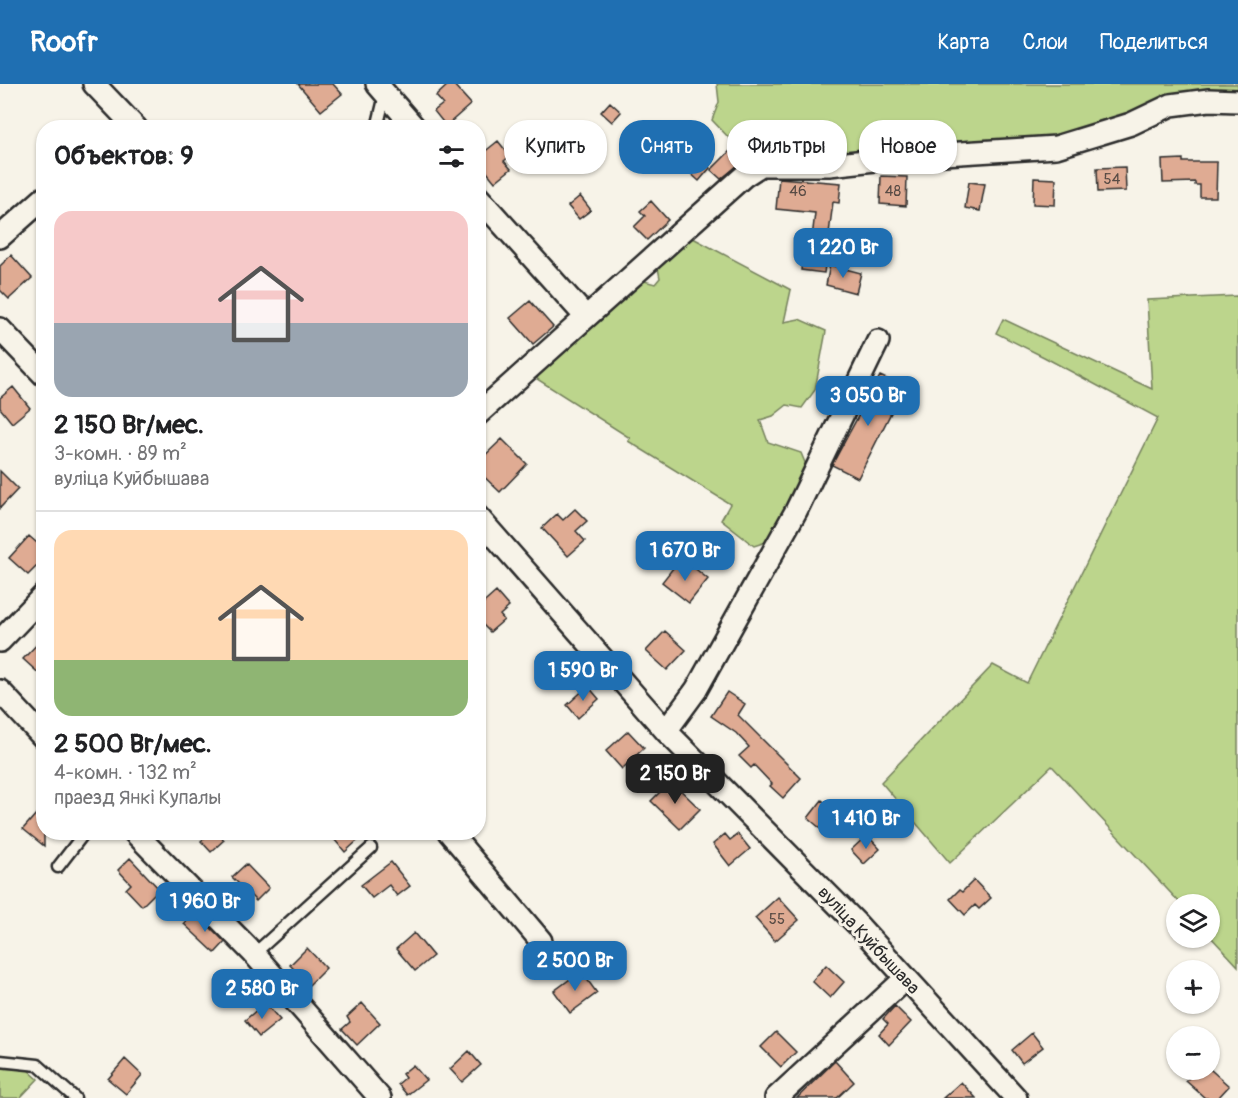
<!DOCTYPE html>
<html lang="ru">
<head>
<meta charset="utf-8">
<style>
	body { margin:0; font-family:Pangolin,sans-serif; background:#f6f6f6; color:#202124; height:100vh; display:flex; flex-direction:column; font-size:22px; white-space:nowrap }
	* { box-sizing:border-box; margin:0 }
	p { font-size:20px; color:#757577 }
	.icon { flex:none; width:33px; height:33px; fill:none; stroke:currentColor; stroke-width:2; stroke-linecap:round; stroke-linejoin:round }
	.map { position:relative; flex:1; overflow:hidden }
	.drawer { position:absolute; left:36px; top:36px; width:450px; height:720px; display:flex; flex-direction:column; background:#fff; border-radius:24px; box-shadow:0 2px 4px #0004 }
	.drawer>* { flex:none }
	.guide { position:absolute; left:504px; top:36px; width:570px; height:54px; display:flex; gap:12px }
	.controls { position:absolute; left:1166px; top:810px; display:grid; gap:12px }
	.controls a { display:grid; place-items:center; width:54px; height:54px; border-radius:50%; background:#fff; box-shadow:0 2px 4px #0004; font-size:30px }
	.price { position:absolute; translate:-50% -51px; padding:0 14px; border-radius:12px; background:#1f6fb2; color:#fff; font-size:20px; line-height:39px; filter:drop-shadow(0 2px 3px #0008) }
	.price::after { content:''; position:absolute; left:50%; top:36px; width:18px; height:14px; margin-left:-9px; background:inherit; clip-path:polygon(0 0,100% 0,50% 100%) }
	.price.selected { background:#222; color:#fff }
	ul { padding:0; list-style:none }
	li { display:grid; align-content:center; gap:12px; height:318px; padding:0 18px }
	li+li { border-top:2px solid #e0e0e0 }
	li span { display:grid; place-items:center; height:186px; border-radius:18px; color:#555 }
	li>.icon { margin-inline-start:auto }
	span .icon { width:108px; height:108px; fill:#fffc; stroke-width:1 }
	li b { font-size:26px }
	h2 { display:flex; justify-content:space-between; align-items:center; height:72px; padding:0 18px; font-size:26px }
	.tag { padding:0 21px; border-radius:24px; background:#fff; box-shadow:0 2px 4px #0004; font-size:21px; line-height:54px }
	.tag.selected { background:#1f6fb2; color:#fff }
	header { display:flex; align-items:center; gap:36px; box-sizing:border-box; height:84px; padding:0 30px; background:#1f6fb2; color:#fff }
	header strong { font-size:28px }
	nav { display:flex; gap:33px; margin-inline-start:auto; font-size:21px }
	.map>svg:first-child { display:block }
	.green { fill:#bcd58c; stroke:#74805c; stroke-width:1.5 }
	.building { fill:#dfab93; stroke:#2b2b2b; stroke-width:1.5 }
	.lines { fill:none; stroke-linecap:round; stroke-linejoin:round }
	.lane-casing { stroke:#2b2b2b; stroke-width:15 }
	.street-casing { stroke:#2b2b2b; stroke-width:26 }
	.lane { stroke:#f7f3e8; stroke-width:10 }
	.street { stroke:#f7f3e8; stroke-width:21 }
	.labels { text-anchor:middle; stroke-width:6; stroke-linejoin:round; paint-order:stroke }
	.number-label { font-size:15px; fill:#584b45 }
	.street-label { font-size:18px; fill:#2b2b2b; stroke:#f7f3e8 }
</style>
</head>
<body>
<header>
<strong>Roofr</strong>
<nav><a>Карта</a><a>Слои</a><a>Поделиться</a></nav>
</header>
<div class="map">
<svg width="1238" height="1014" viewBox="0 0 1238 1014">
	<rect width="100%" height="100%" fill="#f7f3e8"/>
	<filter id="ink" filterUnits="userSpaceOnUse"><feTurbulence type="fractalNoise" baseFrequency=".0167" numOctaves="2"/><feDisplacementMap in="SourceGraphic" scale="12" xChannelSelector="R" yChannelSelector="G"/><feConvolveMatrix kernelMatrix="1 2 1 2 8 2 1 2 1" color-interpolation-filters="sRGB"/></filter>
	<g filter="url(#ink)">
		<!-- green -->
		<path class="green" d="M717,0H1238V11L1055,58L832,74L749,75L712,36L719,18Z
			M693,154L791,206L784,238L799,235L826,247L815,306L802,324L787,321L773,332L760,336L768,358L801,369L806,381L783,436L769,457L754,462L721,436L730,420L628,357L630,354L537,295L540,286L641,196L655,200L660,194L658,184L676,162Z
			M1237,212L1238,216V882L1209,851V820H1181L1052,682L950,779L881,698L993,581L1027,599L1158,334L1044,273L996,249L1003,235L1152,305L1147,216Z
			M0,984L28,986L38,995L20,1014H0Z"/>
		<!-- building -->
		<path class="building" d="M298,0H333L342,10L321,27Z
			M449,0H453L471,20L446,42L434,27L443,20L436,12Z
			M610,18L621,28L612,38L601,28Z
			M498,57L510,72L504,77L511,85L495,98L478,77V73Z
			M688,65L710,84L699,97L678,78Z
			M730,67L742,78L721,95L711,86Z
			M1183,75V78H1217L1216,113H1200V101H1195V98L1163,99L1162,76Z
			M1125,83L1126,107L1098,108L1097,84Z
			M881,92L907,93L906,122L880,120Z
			M779,94L841,99L839,119L833,118L824,189L801,186L803,169L810,170L815,129L776,125Z
			M1034,94L1056,95L1055,121L1033,120Z
			M969,98L985,100L980,127L965,124Z
			M580,112L591,126L579,135L568,122Z
			M651,117L668,136L647,156L634,143L645,132L640,127Z
			M11,171L32,194L9,215L0,206V182Z
			M830,181L861,189L856,209L826,201Z
			M530,217L553,243L533,260L510,234Z
			M880,292L904,303L858,394L832,381Z
			M13,303L30,324L12,339L0,324V314Z
			M502,355L527,380L500,408L478,387V378Z
			M0,387L18,405L0,424Z
			M575,425L587,437L576,447L585,457L568,472L542,444L557,430L563,436Z
			M29,452L44,465V475L28,491L9,474Z
			M677,479L687,488L692,482L708,495L689,519L662,498Z
			M496,508L509,523L500,531L504,536L490,548L478,536V524Z
			M665,547L686,566L667,586L646,567Z
			M44,553V594L23,575Z
			M588,602L599,615L578,634L567,621Z
			M727,608L745,620L738,631L801,694L783,714L770,702L772,700L754,681L751,684L739,672L749,663L736,649L711,632Z
			M628,647L644,664L622,685L606,667Z
			M671,697L700,725L680,745L651,717Z
			M822,716L835,727L821,745L808,734Z
			M44,721V762L23,745Z
			M211,748H217L224,756L211,768L201,757Z
			M328,748H367L345,768Z
			M725,750L730,756L738,750L750,765L730,782L713,760Z
			M867,751L880,765L864,780L851,766Z
			M130,774L159,805L142,822L126,805L131,800L118,786Z
			M391,778L410,802L397,812L389,801L372,814L361,801Z
			M246,780L269,804L256,817L232,793Z
			M974,796L991,814L979,825L975,821L965,831L950,815L959,806L962,808Z
			M778,813L799,836L775,857L755,834Z
			M195,828L225,858L215,869L184,840Z
			M414,849L433,872L415,887L396,865Z
			M307,864L326,884L309,901L290,881Z
			M826,881L844,898L830,914L812,897Z
			M581,887L597,909L570,929L554,907Z
			M265,919L280,936L259,953L245,936Z
			M362,919L380,939L357,961L342,945L350,938L347,933Z
			M895,922L911,938L889,961L879,950L888,940L883,935Z
			M776,948L796,968L781,983L761,963Z
			M1032,949L1043,963L1022,979L1012,966Z
			M469,967L481,981L462,998L450,985Z
			M125,975L142,991L126,1010L108,995Z
			M835,977L854,998L837,1014H797Z
			M413,981L426,996L407,1011L398,1000L405,994L402,990Z
			M1196,986H1211L1229,1002L1218,1014H1205L1186,997Z
			M961,998L976,1014H943Z"/>
		<g class="lines">
			<!-- lane casing -->
			<g class="lane-casing">
				<path id="lane" d="M377,44L385,11
					M58,783L85,748
					M254,870L371,764
					M0,977L38,981L75,1014"/>
			</g>
			<!-- street casing -->
			<g class="street-casing">
				<path id="street" d="M94,0L136,44
					M377,0L415,44
					M478,113L586,233
					M0,153L44,114
					M0,245L44,291
					M478,330L744,92L761,81H829L912,72L1056,63L1131,40L1171,21L1209,16L1238,17
					M478,433L666,647L856,839L1016,1014
					M0,557L44,511
					M0,607L44,654
					M666,647L696,606L796,427L878,257
					M134,748L254,870L380,1014
					M449,748L541,857
					M776,1014L906,894"/>
			</g>
			<!-- lane -->
			<use href="#lane" class="lane"/>
			<!-- street -->
			<use href="#street" class="street"/>
		</g>
	</g>
	<g class="labels">
		<!-- number labels -->
		<g class="number-label">
			<text x="1112" y="100">54</text>
			<text x="798" y="112">46</text>
			<text x="893" y="112">48</text>
			<text x="777" y="840">55</text>
		</g>
		<!-- street labels -->
		<g class="street-label">
			<text transform="translate(869 856) rotate(47)" y="6">вуліца Куйбышава</text>
		</g>
	</g>
</svg>
<div class="controls">
<a><svg class="icon" aria-label="layers" viewBox="0 0 24 24"><path d="M12 4l9 5-9 5-9-5zM3 14l9 5 9-5"/></svg></a>
<a>+</a>
<a>−</a>
</div>
<b class="price" style="left:843px;top:195px">1 220 Br</b>
<b class="price" style="left:868px;top:343px">3 050 Br</b>
<b class="price" style="left:685px;top:498px">1 670 Br</b>
<b class="price" style="left:583px;top:618px">1 590 Br</b>
<b class="price selected" style="left:675px;top:721px">2 150 Br</b>
<b class="price" style="left:866px;top:766px">1 410 Br</b>
<b class="price" style="left:205px;top:849px">1 960 Br</b>
<b class="price" style="left:575px;top:908px">2 500 Br</b>
<b class="price" style="left:262px;top:936px">2 580 Br</b>
<div class="guide">
<a class="tag">Купить</a>
<a class="tag selected">Снять</a>
<a class="tag">Фильтры</a>
<a class="tag">Новое</a>
</div>
<section class="drawer">
<h2>Объектов: 9<svg class="icon" aria-label="filters" viewBox="0 0 24 24"><path d="M4 7h16M4 17h16"/><circle cx="9" cy="7" r="2"/><circle cx="15" cy="17" r="2"/></svg></h2>
<ul>
<li><span style="background:linear-gradient(#f6c9c9 60%,#9aa5b1 0)"><svg class="icon" aria-label="home" viewBox="0 0 24 24"><path d="M3 11l9-7 9 7M6 9v11h12V9"/></svg></span><div><b>2 150 Br/мес.</b><p>3-комн. · 89 m²</p><p>вуліца Куйбышава</p></div></li>
<li><span style="background:linear-gradient(#ffd9b3 70%,#8fb573 0)"><svg class="icon" aria-label="home" viewBox="0 0 24 24"><path d="M3 11l9-7 9 7M6 9v11h12V9"/></svg></span><div><b>2 500 Br/мес.</b><p>4-комн. · 132 m²</p><p>праезд Янкі Купалы</p></div></li>
</ul>
</section>
</div>
</body>
</html>
